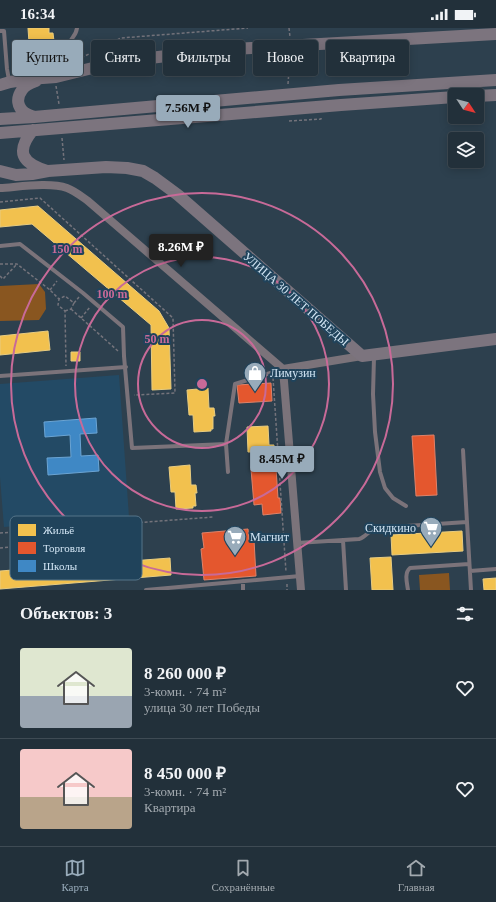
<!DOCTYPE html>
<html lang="ru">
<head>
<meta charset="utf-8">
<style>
	body { margin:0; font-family:"Times New Roman",serif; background:#2e3c45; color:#f1f3f6; height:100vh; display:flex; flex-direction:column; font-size:15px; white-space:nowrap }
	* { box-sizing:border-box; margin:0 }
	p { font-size:13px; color:#a2a9af }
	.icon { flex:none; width:22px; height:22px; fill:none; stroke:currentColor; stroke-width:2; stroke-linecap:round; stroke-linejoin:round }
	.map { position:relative; height:562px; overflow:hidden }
	.drawer { display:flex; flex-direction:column; background:#22303a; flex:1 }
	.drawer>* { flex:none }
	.guide { position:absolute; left:12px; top:12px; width:472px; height:36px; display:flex; gap:8px }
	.needle { width:26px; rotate:126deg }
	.buttons { position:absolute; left:448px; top:60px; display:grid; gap:8px }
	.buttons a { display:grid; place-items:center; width:36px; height:36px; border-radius:4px; background:#22303a; box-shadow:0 2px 10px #0003,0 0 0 1px #3f4b54; font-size:20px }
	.price { position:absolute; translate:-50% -34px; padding:0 9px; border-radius:4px; background:#98abba; color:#111; font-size:13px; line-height:26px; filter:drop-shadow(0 1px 2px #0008) }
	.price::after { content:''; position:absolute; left:50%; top:24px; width:12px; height:9px; margin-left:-6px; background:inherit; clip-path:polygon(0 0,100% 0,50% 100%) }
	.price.on { background:#222; color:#fff }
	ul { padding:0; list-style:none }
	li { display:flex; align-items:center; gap:12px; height:100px; padding:0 20px }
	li+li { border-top:1px solid #3f4b54 }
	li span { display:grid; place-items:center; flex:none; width:112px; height:80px; border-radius:4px; color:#555 }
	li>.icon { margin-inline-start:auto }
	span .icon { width:48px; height:48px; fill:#fffc; stroke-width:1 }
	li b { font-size:17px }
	h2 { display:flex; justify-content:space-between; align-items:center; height:48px; padding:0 20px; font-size:17px }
	.tag { padding:0 14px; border-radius:4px; background:#22303a; box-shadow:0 2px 10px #0003,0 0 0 1px #3f4b54; font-size:14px; line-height:36px }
	.tag.on { background:#98abba; color:#111 }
	.status { display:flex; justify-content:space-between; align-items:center; height:28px; padding:0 20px; background:#22303a; direction:ltr }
	.status svg { height:11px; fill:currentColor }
	.tabs { display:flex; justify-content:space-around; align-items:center; height:56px; border-top:1px solid #3f4b54; background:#22303a; font-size:11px; color:#a2a9af }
	.tabs a { display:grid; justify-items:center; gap:2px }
	.tabs .on { color:#98abba }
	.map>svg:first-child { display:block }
	.built { fill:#234a65 }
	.green { fill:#895620 }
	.homes { fill:#f2c14e; stroke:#e8cc80 }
	.shops { fill:#e4572e; stroke:#df8269 }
	.schools { fill:#3f88c5; stroke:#6ba4d3 }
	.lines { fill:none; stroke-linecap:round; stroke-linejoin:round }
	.path { stroke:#74737b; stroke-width:1.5; stroke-dasharray:3 2; stroke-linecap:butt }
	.lane { stroke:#7b737a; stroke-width:4 }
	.street { stroke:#7b737a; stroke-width:8 }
	.secondary { stroke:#7c747e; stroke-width:12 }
	.ring { fill:none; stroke:#c86a98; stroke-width:2 }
	.labels { text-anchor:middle; stroke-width:4; stroke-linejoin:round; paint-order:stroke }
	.street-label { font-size:12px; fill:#d2e5f4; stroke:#20435b }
	.poi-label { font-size:12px; fill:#d2e5f4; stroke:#20435b; text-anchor:start }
	.key { fill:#20435b; stroke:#557489; stroke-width:1 }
	.key-label { font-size:11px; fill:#d2e5f4 }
	.centre { fill:#c86a98; stroke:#20435b; stroke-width:2 }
	.ring-label { font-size:12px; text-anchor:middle; font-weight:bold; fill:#c86a98; stroke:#20435b; stroke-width:4; stroke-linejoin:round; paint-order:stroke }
</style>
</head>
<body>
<div class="status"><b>16:34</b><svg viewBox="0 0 49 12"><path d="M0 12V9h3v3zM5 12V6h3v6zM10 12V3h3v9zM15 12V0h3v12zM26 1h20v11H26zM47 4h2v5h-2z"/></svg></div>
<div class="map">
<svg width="496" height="562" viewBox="0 0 496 562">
	<rect width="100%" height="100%" fill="#2d404e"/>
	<!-- built -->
	<path class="built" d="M119,347L129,489L4,499L0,449V356Z"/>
	<!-- green -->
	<path class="green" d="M39,256L45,264L46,281L39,292L0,293V258Z
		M449,545L450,562H420L419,547Z"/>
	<!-- homes -->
	<path class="homes" d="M28,0H49V5H53L54,13H52L53,28L50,29V31L33,32L32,19H31V14L29,15Z
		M38,178L159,283L169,300L171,361L152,362L151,297L32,196L0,199V182Z
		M48,303L50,322L0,327V308Z
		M71,324H80V333H71Z
		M208,360L209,380H214L215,388H213V401H211V403L194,404L193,387H189L187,362Z
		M268,398L269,417H274V425L272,426L273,438H271V440L254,441L252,424H248L247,399Z
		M190,437L191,457H196L197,465H195L196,478H193V480L176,481L175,464H171L169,439Z
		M462,503L463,523L392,527L391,507Z
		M391,529L393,562H372L370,530Z
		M170,530L171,547L0,561V543Z
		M496,550V562H484L483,551Z"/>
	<!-- shops -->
	<path class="shops" d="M271,355L272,373L239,375L237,357Z
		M434,407L437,467L416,468L412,408Z
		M276,440L278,470H280L281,485L263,487L262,476L254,477L251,441Z
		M248,501L249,512H254L256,548L204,552L201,521L204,520L202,505Z"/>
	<!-- schools -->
	<path class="schools" d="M96,390L97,405L80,406L81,428L98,427L99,443L48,447L47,430L71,429L70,407L45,409L44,394Z"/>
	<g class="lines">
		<!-- path -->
		<path class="path" d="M289,0L290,9
			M77,32L121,10L248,0
			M288,56L290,28
			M56,58L59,76
			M289,93L321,91V89
			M62,110L64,132
			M0,174L40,170L173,290L175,365L134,367
			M0,236H17L50,262L59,271
			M0,248L3,251L17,236
			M50,262L57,253
			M74,275L79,269
			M71,281L118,323
			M65,283L71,281L74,275L65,268L59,271L58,277L65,283L66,338
			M81,290L90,279
			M273,350L286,544
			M0,505L214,489
			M21,505L34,517L98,513L89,499
			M0,520L34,517
			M287,556V562"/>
		<!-- lane -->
		<path class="lane" d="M0,3H4L7,41L9,52
			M69,45C68,37 66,25 68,18C70,10 76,9 77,0
			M0,218L20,216L83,265L123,299L124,328L132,420L226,416L235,356L283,341
			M374,329L373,366L375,404L380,444L385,460L393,470L406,478
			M0,348L126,339
			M226,416L228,444
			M463,422L467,494
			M343,512L346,562
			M297,515L359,511C366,509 369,502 376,500L467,494L471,562
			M470,543L496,541
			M243,553V562
			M146,562L300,548
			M408,562C407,555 404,545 410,540L469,536"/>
		<!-- street -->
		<path class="street" d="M0,160C18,159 50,154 67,160C75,163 81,168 88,173L283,341L362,328
			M283,341L301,562"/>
		<!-- secondary -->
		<path class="secondary" d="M0,57L10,54L29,51L56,49L117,34L216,22L496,6
			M477,68L496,67
			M34,89C31,88 28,87 25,85C17,79 16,70 22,62C25,57 31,55 36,53
			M0,91L34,89L339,62L496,52
			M33,102C15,124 22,135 47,143
			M0,105L341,77L455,69
			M0,143L16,147L32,146L48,143L106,139L127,140L143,143L155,150L178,167L362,328L496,311"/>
	</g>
	<!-- distance rings -->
	<g class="ring">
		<circle cx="202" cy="356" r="64"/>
		<circle cx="202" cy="356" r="127"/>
		<circle cx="202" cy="356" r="191"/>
	</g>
	<!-- icons -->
	<defs>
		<g id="shop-pin" transform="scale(1.15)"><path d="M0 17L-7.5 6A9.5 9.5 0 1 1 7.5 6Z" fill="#98abba" stroke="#20435b"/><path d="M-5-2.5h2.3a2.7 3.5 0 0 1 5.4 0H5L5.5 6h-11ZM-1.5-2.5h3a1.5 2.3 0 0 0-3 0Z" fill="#fff"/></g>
		<g id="supermarket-pin" transform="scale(1.15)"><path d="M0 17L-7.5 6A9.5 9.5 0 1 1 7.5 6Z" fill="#98abba" stroke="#20435b"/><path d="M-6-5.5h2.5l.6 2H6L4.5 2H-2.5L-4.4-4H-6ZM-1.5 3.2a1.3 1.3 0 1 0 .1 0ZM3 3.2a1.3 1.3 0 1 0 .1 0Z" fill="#fff"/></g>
	</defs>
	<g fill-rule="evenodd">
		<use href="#shop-pin" x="255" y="345"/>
		<use href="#supermarket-pin" x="431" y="500"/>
		<use href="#supermarket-pin" x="235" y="509"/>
	</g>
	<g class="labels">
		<!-- street labels -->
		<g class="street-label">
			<text transform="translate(296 271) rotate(41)" y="4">УЛИЦА 30 ЛЕТ ПОБЕДЫ</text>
		</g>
		<!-- poi labels -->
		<g class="poi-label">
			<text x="270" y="349">Лимузин</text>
			<text x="416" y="504" text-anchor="end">Скидкино</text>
			<text x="250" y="513">Магнит</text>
		</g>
	</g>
	<!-- legend -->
	<rect x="10" y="488" width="132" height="64" rx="6" class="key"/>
	<rect x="18" y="496" width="18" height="12" fill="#f2c14e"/>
	<rect x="18" y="514" width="18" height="12" fill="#e4572e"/>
	<rect x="18" y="532" width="18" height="12" fill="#3f88c5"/>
	<g class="key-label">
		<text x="43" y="506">Жильё</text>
		<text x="43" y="524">Торговля</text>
		<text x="43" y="542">Школы</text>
	</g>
	<circle cx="202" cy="356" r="6" class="centre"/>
	<g class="ring-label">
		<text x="67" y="225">150 m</text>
		<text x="112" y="270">100 m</text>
		<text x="157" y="315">50 m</text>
	</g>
</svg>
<div class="buttons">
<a><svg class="needle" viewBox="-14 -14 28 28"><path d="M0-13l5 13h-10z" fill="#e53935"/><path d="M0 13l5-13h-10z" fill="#a2a9af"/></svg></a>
<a><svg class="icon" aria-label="layers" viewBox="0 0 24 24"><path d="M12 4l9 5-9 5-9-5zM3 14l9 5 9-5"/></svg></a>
</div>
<b class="price" style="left:188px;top:101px">7.56M ₽</b>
<b class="price on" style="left:181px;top:240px">8.26M ₽</b>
<b class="price" style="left:282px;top:452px">8.45M ₽</b>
<div class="guide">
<a class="tag on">Купить</a>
<a class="tag">Снять</a>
<a class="tag">Фильтры</a>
<a class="tag">Новое</a>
<a class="tag">Квартира</a>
</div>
</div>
<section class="drawer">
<h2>Объектов: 3<svg class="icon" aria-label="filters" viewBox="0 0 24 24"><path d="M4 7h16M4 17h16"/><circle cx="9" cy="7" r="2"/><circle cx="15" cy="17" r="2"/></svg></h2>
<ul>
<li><span style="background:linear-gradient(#dfe7d0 60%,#9aa5b1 0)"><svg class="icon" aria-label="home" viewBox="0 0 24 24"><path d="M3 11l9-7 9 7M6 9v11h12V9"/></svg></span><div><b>8 260 000 ₽</b><p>3-комн. · 74 m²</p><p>улица 30 лет Победы</p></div><svg class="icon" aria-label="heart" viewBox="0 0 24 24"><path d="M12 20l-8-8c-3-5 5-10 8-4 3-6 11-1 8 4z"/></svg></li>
<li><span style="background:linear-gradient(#f6c9c9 60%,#b9a48a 0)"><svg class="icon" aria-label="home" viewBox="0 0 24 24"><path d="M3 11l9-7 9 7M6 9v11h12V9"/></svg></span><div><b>8 450 000 ₽</b><p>3-комн. · 74 m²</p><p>Квартира</p></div><svg class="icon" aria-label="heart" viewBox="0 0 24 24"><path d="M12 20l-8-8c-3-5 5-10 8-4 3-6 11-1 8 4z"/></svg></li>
</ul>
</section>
<nav class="tabs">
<a class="on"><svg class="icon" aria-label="map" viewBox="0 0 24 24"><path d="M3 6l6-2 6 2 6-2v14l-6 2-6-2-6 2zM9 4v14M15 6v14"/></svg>Карта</a>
<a><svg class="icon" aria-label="saved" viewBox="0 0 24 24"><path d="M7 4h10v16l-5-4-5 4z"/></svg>Сохранённые</a>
<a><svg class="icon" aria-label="home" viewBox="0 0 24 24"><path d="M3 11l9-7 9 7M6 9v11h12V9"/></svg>Главная</a>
</nav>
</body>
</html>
